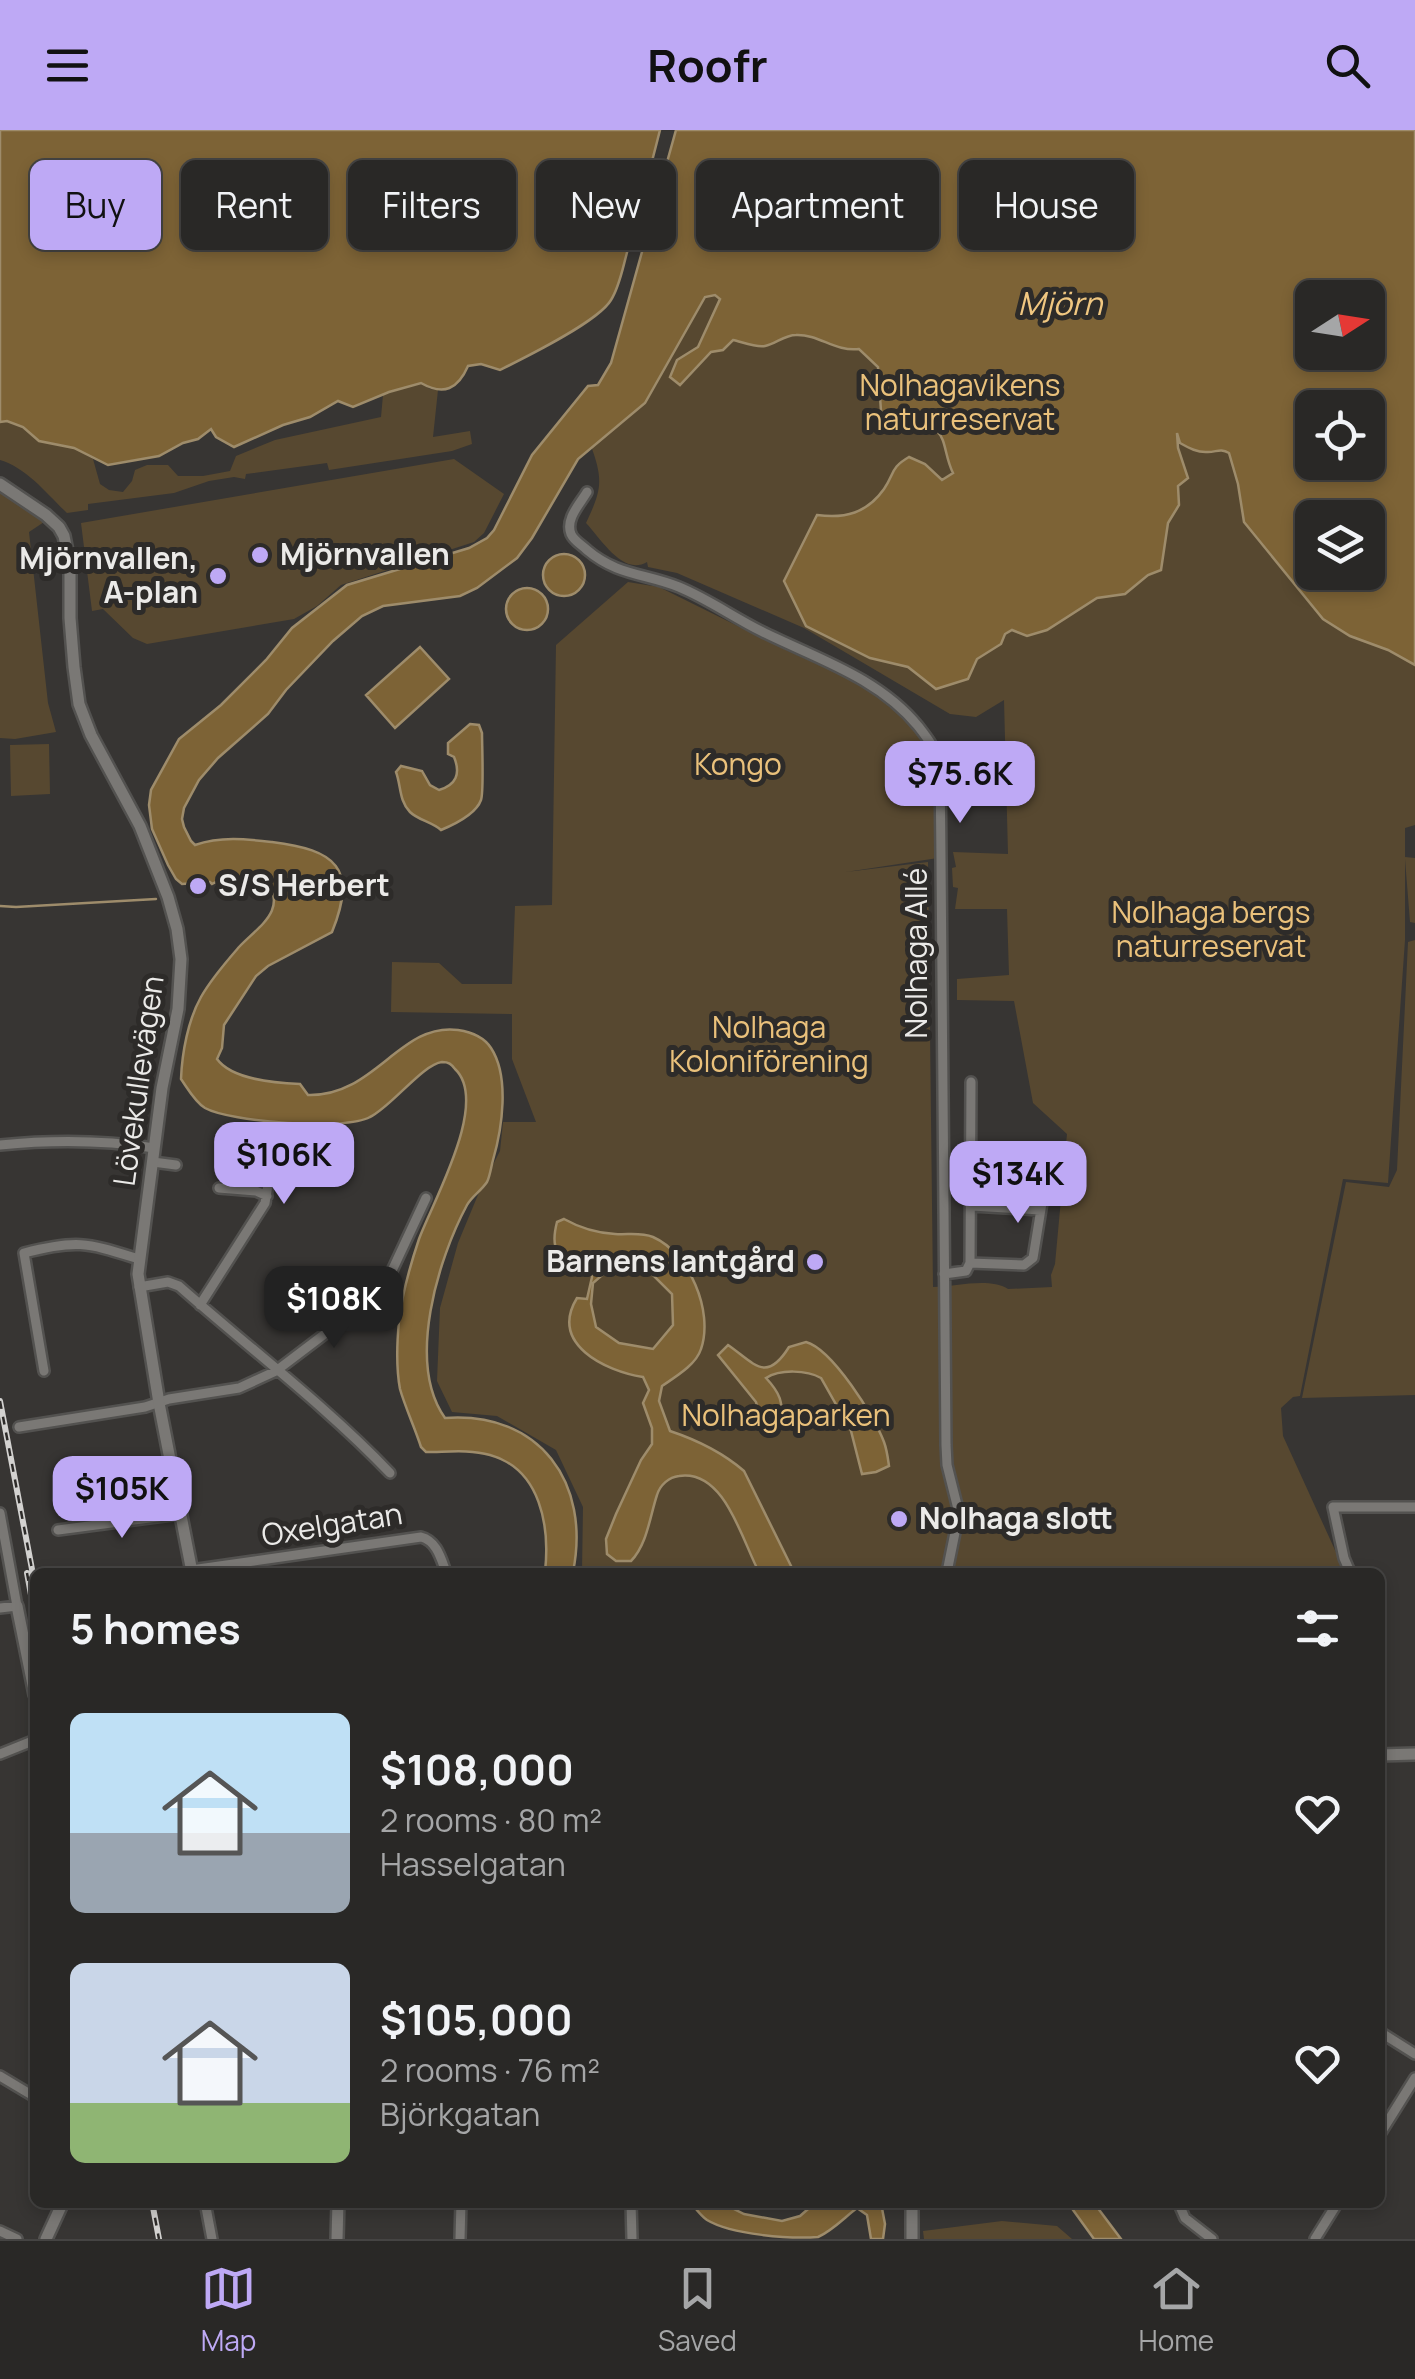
<!DOCTYPE html>
<html lang="en">
<head>
<meta charset="utf-8">
<style>
	body { margin:0; font-family:Manrope,sans-serif; background:#31302e; color:#f1f3f6; height:100vh; display:flex; flex-direction:column; font-size:38px; white-space:nowrap }
	* { box-sizing:border-box; margin:0 }
	p { font-size:32px; color:#a5a6a7 }
	.icon { flex:none; width:55px; height:55px; fill:none; stroke:currentColor; stroke-width:2; stroke-linecap:round; stroke-linejoin:round }
	.map { position:relative; flex:1; overflow:hidden }
	.side { position:absolute; left:30px; top:1438px; width:1355px; height:640px; display:flex; flex-direction:column; background:#292826; border-radius:15px; box-shadow:0 5px 15px #0003,0 0 0 2px #454443 }
	.side>* { flex:none }
	.guide { position:absolute; left:30px; top:30px; width:1355px; height:90px; display:flex; gap:20px }
	.needle { width:65px; rotate:78deg }
	.tools { position:absolute; left:1295px; top:150px; display:grid; gap:20px }
	.tools a { display:grid; place-items:center; width:90px; height:90px; border-radius:15px; background:#292826; box-shadow:0 5px 15px #0003,0 0 0 2px #454443; font-size:50px }
	.price { position:absolute; translate:-50% -85px; padding:0 22px; border-radius:20px; background:#bea9f5; color:#111; font-size:32px; line-height:65px; filter:drop-shadow(0 2px 5px #0008) }
	.price::after { content:''; position:absolute; left:50%; top:60px; width:30px; height:22px; margin-left:-15px; background:inherit; clip-path:polygon(0 0,100% 0,50% 100%) }
	.price.on { background:#222; color:#fff }
	ul { padding:0; list-style:none }
	li { display:flex; align-items:center; gap:30px; height:250px; padding:0 40px }
	li span { display:grid; place-items:center; flex:none; width:280px; height:200px; border-radius:15px; color:#555 }
	li>.icon { margin-inline-start:auto }
	span .icon { width:120px; height:120px; fill:#fffc; stroke-width:1 }
	li b { font-size:42px }
	h2 { display:flex; justify-content:space-between; align-items:center; height:120px; padding:0 40px; font-size:42px }
	.pill { padding:0 35px; border-radius:15px; background:#292826; box-shadow:0 5px 15px #0003,0 0 0 2px #454443; font-size:35px; line-height:90px }
	.pill.on { background:#bea9f5; color:#111 }
	header { display:flex; justify-content:space-between; align-items:center; height:130px; padding:0 40px; background:#bea9f5; color:#111; font-size:45px; font-weight:700 }
	.dock { display:flex; justify-content:space-around; align-items:center; height:140px; border-top:2px solid #454443; background:#292826; font-size:28px; color:#a5a6a7 }
	.dock a { display:grid; justify-items:center; gap:5px }
	.dock .on { color:#bea9f5 }
	.map>svg:first-child { display:block }
	.green { fill:#574830; fill-rule:evenodd }
	.water { fill:#7d6336; stroke:#9e8c6b; stroke-width:2.5; fill-rule:evenodd }
	.lines { fill:none; stroke-linecap:round; stroke-linejoin:round }
	.stream { stroke:#9e8c6b; stroke-width:2.5 }
	.minor-casing { stroke:#535250; stroke-width:14 }
	.tertiary-casing { stroke:#535250; stroke-width:16 }
	.minor { stroke:#7a7875; stroke-width:9 }
	.tertiary { stroke:#7a7875; stroke-width:11 }
	.rail-casing { stroke:#d3d2d0; stroke-width:6 }
	.rail { stroke:#2d2b29; stroke-width:2.5; stroke-dasharray:8; stroke-linecap:butt }
	.poi-dot { fill:#bea9f5; stroke:#2d2b29; stroke-width:4 }
	.labels { text-anchor:middle; stroke-width:10; stroke-linejoin:round; paint-order:stroke }
	.park-label { font-size:30px; fill:#eac17b; stroke:#2d2b29 }
	.poi-label { font-size:30px; font-weight:bold; fill:#ebeae8; stroke:#2d2b29; text-anchor:start }
	.street-label { font-size:30px; fill:#ebeae8; stroke:#2d2b29 }
	.water-label { font-size:32px; font-style:italic; fill:#f0c781; stroke:#2d2b29 }
</style>
</head>
<body>
<header><svg class="icon" aria-label="menu" viewBox="0 0 24 24"><path d="M4 6h16M4 12h16M4 18h16"/></svg>Roofr<svg class="icon" aria-label="search" viewBox="0 0 24 24"><circle cx="10" cy="10" r="6"/><path d="M15 15l6 6"/></svg></header>
<div class="map">
<svg width="1415" height="2109" viewBox="0 0 1415 2109">
	<rect width="100%" height="100%" fill="#373533"/>
	<!-- green -->
	<path class="green" d="M754,0H1415V695L1405,698V727L1415,728V793L1410,792L1405,729V810L1388,1053L1343,1049L1300,1266L1293,1267L1281,1278L1283,1306L1345,1442H582L583,1377L556,1320L497,1286L452,1282L437,1251L440,1178L458,1113L480,1060L500,1021L503,992H536L512,929V884L391,882L392,832L439,833L462,854H512L515,776L552,775L556,515L628,452L659,457L788,521L879,562L894,574L914,584L925,598L930,611L938,728L846,742L928,732L933,1157C956,1157 988,1147 1008,1159L1052,1157L1051,1145L1055,1134L1067,1004L1033,973L1014,871L957,870V849L1009,845L1007,779H955L958,758L953,757L952,738L956,737L953,722L1008,724L1004,570L976,587L950,584L804,498L677,443L648,437L647,432C623,446 602,410 586,393C601,361 604,351 591,316L646,272L694,185ZM1312,168H1368V222H1312ZM1312,278H1368V332H1312ZM1312,388H1368V442H1312Z
		M421,253L430,259L438,260L433,307L470,301L472,314L452,321L329,340L327,333L246,344L245,349L234,347L209,351L174,363L88,374V380L67,383C47,364 27,338 0,330V292L6,291L23,297L39,311L74,318L93,329L100,354L109,360L123,362L132,351L135,340L147,335H168L178,346H203L230,341L236,326L275,310L381,287L383,265Z
		M454,329L504,364L484,403L474,412L341,455L317,476L294,489L147,514L133,508L103,479L92,481L81,393Z
		M0,362L44,392L29,402L48,573L56,602L15,609L0,608Z
		M49,614L50,664L11,666L10,615Z
		M1415,810V1265L1302,1268L1346,1052L1389,1057L1397,1040L1408,812Z
		M1002,2091L1057,2096L1072,2109H924L923,2101Z"/>
	<!-- water -->
	<path class="water" d="M0,0H660C650,40 639,80 628,119C623,136 620,156 611,170C598,192 524,228 500,240L481,234L468,236C458,259 444,266 421,253L389,262L353,277L338,271L310,287L283,295L234,317L216,307L211,299L198,309L183,313L159,326L108,335L74,318L39,311L23,297L7,291L0,292Z
		M676,0H1415V535L1388,520L1350,506L1323,489L1244,392L1238,354L1229,323C1220,318 1217,322 1208,322C1198,323 1189,318 1180,313L1177,303L1178,318L1188,348L1178,356L1179,375L1168,393L1161,440L1148,445L1125,464L1097,468L1047,500L1027,506L1012,500L1005,504L1001,514L977,529L968,549L936,559L908,537L870,528L806,496L784,451L817,385C845,389 867,383 884,359C895,343 890,338 909,327L925,334L942,350L953,343C940,317 951,290 908,298L898,288L881,281L878,237L859,219C835,222 819,204 796,205C784,205 776,214 765,216C757,218 742,212 733,210L723,220L711,222L680,255L670,247L677,230L698,217L720,169L715,165L705,167L645,273L578,329L532,408L517,428L477,458L460,466L383,476L362,486L333,511L286,560L268,584L218,628L199,650L184,678L182,689L184,697L191,711L195,715C221,706 246,709 272,712C336,720 358,738 332,802L268,836L256,846L224,895L222,918L217,929C232,950 276,953 300,954L308,965C375,967 400,892 458,900C471,902 484,907 491,918C510,947 502,999 493,1030C491,1037 490,1046 487,1052C481,1061 472,1066 467,1075C438,1129 406,1233 445,1288C540,1281 591,1353 573,1442H545C550,1397 541,1339 490,1325C469,1319 447,1322 426,1322L421,1317C415,1298 405,1277 400,1259C396,1238 397,1212 399,1191C402,1163 410,1136 419,1109C433,1071 490,972 455,939C451,934 449,932 442,932C423,934 391,977 370,987C345,1001 230,992 205,978C195,972 188,959 181,949C182,923 188,890 201,867C211,849 226,832 239,817C260,795 288,781 266,748L256,746L216,752L212,754L210,752L182,754L176,749L168,735L152,699L149,675L151,660L179,609L221,575L266,530L292,498L347,455L469,418L487,408L494,400L532,325L588,256L598,255L611,233ZM1312,168H1368V222H1312ZM1312,278H1368V332H1312ZM1312,388H1368V442H1312Z
		M543 445a21 21 0 1 1 42 0a21 21 0 1 1-42 0Z
		M506 479a21 21 0 1 1 42 0a21 21 0 1 1-42 0Z
		M420,517L449,549L395,598L366,565Z
		M470,594L479,595L482,603C482,615 484,662 481,670C476,684 453,695 441,700C432,692 418,690 410,682C399,671 401,655 396,642L401,636L422,641L430,655L439,660C456,655 461,644 454,627L448,624V613Z
		M564,1089C580,1098 596,1103 615,1104C628,1105 640,1102 653,1107C689,1123 714,1181 701,1219C696,1235 675,1247 662,1256L659,1271L670,1301C697,1310 722,1322 744,1341L794,1442H759C742,1411 725,1339 679,1346C669,1347 660,1355 657,1365C650,1386 647,1415 631,1431H616L607,1424L606,1409L616,1384L641,1330L652,1314V1298L643,1273L649,1260L643,1247C605,1241 549,1214 577,1168L587,1169L592,1147L590,1140C563,1126 548,1127 557,1092ZM626,1134L650,1142L672,1164L673,1195L653,1219L619,1213L596,1197L591,1174L593,1153L608,1140Z
		M806,1212C832,1219 875,1287 884,1312C887,1320 888,1329 889,1336L876,1342L862,1344L851,1301L821,1248C807,1240 780,1239 766,1248C781,1264 782,1271 783,1294L776,1301L769,1303L764,1301L756,1272L718,1225L728,1215C754,1233 766,1254 789,1217Z
		M691,2073H722L744,2084L782,2091L800,2086L815,2073H881L885,2094L883,2109H871L867,2085L857,2078C845,2087 832,2101 818,2107C791,2109 732,2105 707,2090C701,2086 696,2079 691,2073Z
		M1068,2073H1094L1121,2109H1094Z"/>
	<g class="lines">
		<!-- stream -->
		<path class="stream" d="M0,776L16,777L156,769"/>
		<!-- minor casing -->
		<g class="minor-casing">
			<path id="minor" d="M587,362C580,374 565,389 571,404C574,411 582,415 587,420C618,446 644,443 679,457C708,469 733,487 761,501C815,528 878,547 918,596C928,609 936,619 940,635L941,729L946,1315L947,1335L959,1383L947,1442
				M0,1015C51,1010 103,1010 154,1018
				M153,1032L176,1035
				M219,1058L256,1061L267,1066
				M972,1076L1040,1080
				M970,1133L1024,1135L1033,1128L1048,1036
				M944,1144L966,1141L970,1133L971,952
				M139,1157L168,1152L179,1156C249,1218 325,1275 390,1343
				M200,1175L265,1073L273,1024
				M44,1241L24,1123C78,1109 87,1113 139,1129
				M19,1297L145,1277L169,1269L239,1258L276,1241L355,1181L379,1159L390,1145L426,1068
				M0,1383L17,1476L0,1478
				M58,1400L180,1384
				M191,1440L421,1407C437,1411 441,1429 446,1442
				M1350,1442L1344,1428L1333,1377H1415
				M0,1624L35,1610
				M1380,1902L1415,1924
				M0,1946L35,1967
				M1380,2004L1415,1948
				M205,2072L212,2109
				M631,2072L632,2109
				M1178,2072L1185,2088L1212,2109
				M0,2101L17,2109
				M460,2109L461,2072
				M1315,2109L1338,2072"/>
		</g>
		<!-- tertiary casing -->
		<g class="tertiary-casing">
			<path id="tertiary" d="M0,354L46,385L59,397L64,406L70,436V488L74,537L79,574L91,605L140,696L168,767L177,799L181,829L178,879L162,958L138,1144L159,1273L192,1442
				M17,1476L35,1565
				M1380,1625L1415,1624
				M912,2072V2109
				M46,2109L63,2072
				M337,2109L338,2072"/>
		</g>
		<!-- minor -->
		<use href="#minor" class="minor"/>
		<!-- tertiary -->
		<use href="#tertiary" class="tertiary"/>
		<!-- rail casing -->
		<g class="rail-casing">
			<path id="rail" d="M0,1271L35,1455
				M27,1443L35,1487
				M152,2072L159,2109"/>
		</g>
		<!-- rail -->
		<use href="#rail" class="rail"/>
	</g>
	<!-- markers -->
	<g class="poi-dot">
		<circle cx="260" cy="425" r="10"/>
		<circle cx="218" cy="446" r="10"/>
		<circle cx="198" cy="756" r="10"/>
		<circle cx="815" cy="1132" r="10"/>
		<circle cx="899" cy="1389" r="10"/>
	</g>
	<g class="labels">
		<!-- park labels -->
		<g class="park-label">
			<text x="960" y="266">Nolhagavikens<tspan x="960" dy="34">naturreservat</tspan></text>
			<text x="738" y="645">Kongo</text>
			<text x="1211" y="793">Nolhaga bergs<tspan x="1211" dy="34">naturreservat</tspan></text>
			<text x="769" y="908">Nolhaga<tspan x="769" dy="34">Koloniförening</tspan></text>
			<text x="786" y="1296">Nolhagaparken</text>
		</g>
		<!-- poi labels -->
		<g class="poi-label">
			<text x="280" y="435">Mjörnvallen</text>
			<text x="198" y="439" text-anchor="end">Mjörnvallen,<tspan x="198" dy="34">A-plan</tspan></text>
			<text x="218" y="766">S/S Herbert</text>
			<text x="795" y="1142" text-anchor="end">Barnens lantgård</text>
			<text x="919" y="1399">Nolhaga slott</text>
		</g>
		<!-- street labels -->
		<g class="street-label">
			<text transform="translate(917 823) rotate(-90)" y="10">Nolhaga Allé</text>
			<text transform="translate(139 951) rotate(-82)" y="10">Lövekullevägen</text>
			<text transform="translate(332 1395) rotate(-9)" y="10">Oxelgatan</text>
		</g>
		<!-- water labels -->
		<g class="water-label">
			<text x="1060" y="185">Mjörn</text>
		</g>
	</g>
</svg>
<div class="tools">
<a><svg class="needle" viewBox="-14 -14 28 28"><path d="M0-13l5 13h-10z" fill="#e53935"/><path d="M0 13l5-13h-10z" fill="#a5a6a7"/></svg></a>
<a><svg class="icon" aria-label="locate" viewBox="0 0 24 24"><circle cx="12" cy="12" r="6"/><path d="M12 2v4M12 18v4M2 12h4M18 12h4"/></svg></a>
<a><svg class="icon" aria-label="layers" viewBox="0 0 24 24"><path d="M12 4l9 5-9 5-9-5zM3 14l9 5 9-5"/></svg></a>
</div>
<b class="price" style="left:960px;top:696px">$75.6K</b>
<b class="price" style="left:284px;top:1077px">$106K</b>
<b class="price" style="left:1018px;top:1096px">$134K</b>
<b class="price on" style="left:334px;top:1221px">$108K</b>
<b class="price" style="left:122px;top:1411px">$105K</b>
<div class="guide">
<a class="pill on">Buy</a>
<a class="pill">Rent</a>
<a class="pill">Filters</a>
<a class="pill">New</a>
<a class="pill">Apartment</a>
<a class="pill">House</a>
</div>
<section class="side">
<h2>5 homes<svg class="icon" aria-label="filters" viewBox="0 0 24 24"><path d="M4 7h16M4 17h16"/><circle cx="9" cy="7" r="2"/><circle cx="15" cy="17" r="2"/></svg></h2>
<ul>
<li><span style="background:linear-gradient(#bfe0f5 60%,#9aa5b1 0)"><svg class="icon" aria-label="home" viewBox="0 0 24 24"><path d="M3 11l9-7 9 7M6 9v11h12V9"/></svg></span><div><b>$108,000</b><p>2 rooms · 80 m²</p><p>Hasselgatan</p></div><svg class="icon" aria-label="heart" viewBox="0 0 24 24"><path d="M12 20l-8-8c-3-5 5-10 8-4 3-6 11-1 8 4z"/></svg></li>
<li><span style="background:linear-gradient(#c9d6e8 70%,#8fb573 0)"><svg class="icon" aria-label="home" viewBox="0 0 24 24"><path d="M3 11l9-7 9 7M6 9v11h12V9"/></svg></span><div><b>$105,000</b><p>2 rooms · 76 m²</p><p>Björkgatan</p></div><svg class="icon" aria-label="heart" viewBox="0 0 24 24"><path d="M12 20l-8-8c-3-5 5-10 8-4 3-6 11-1 8 4z"/></svg></li>
</ul>
</section>
</div>
<nav class="dock">
<a class="on"><svg class="icon" aria-label="map" viewBox="0 0 24 24"><path d="M3 6l6-2 6 2 6-2v14l-6 2-6-2-6 2zM9 4v14M15 6v14"/></svg>Map</a>
<a><svg class="icon" aria-label="saved" viewBox="0 0 24 24"><path d="M7 4h10v16l-5-4-5 4z"/></svg>Saved</a>
<a><svg class="icon" aria-label="home" viewBox="0 0 24 24"><path d="M3 11l9-7 9 7M6 9v11h12V9"/></svg>Home</a>
</nav>
</body>
</html>
